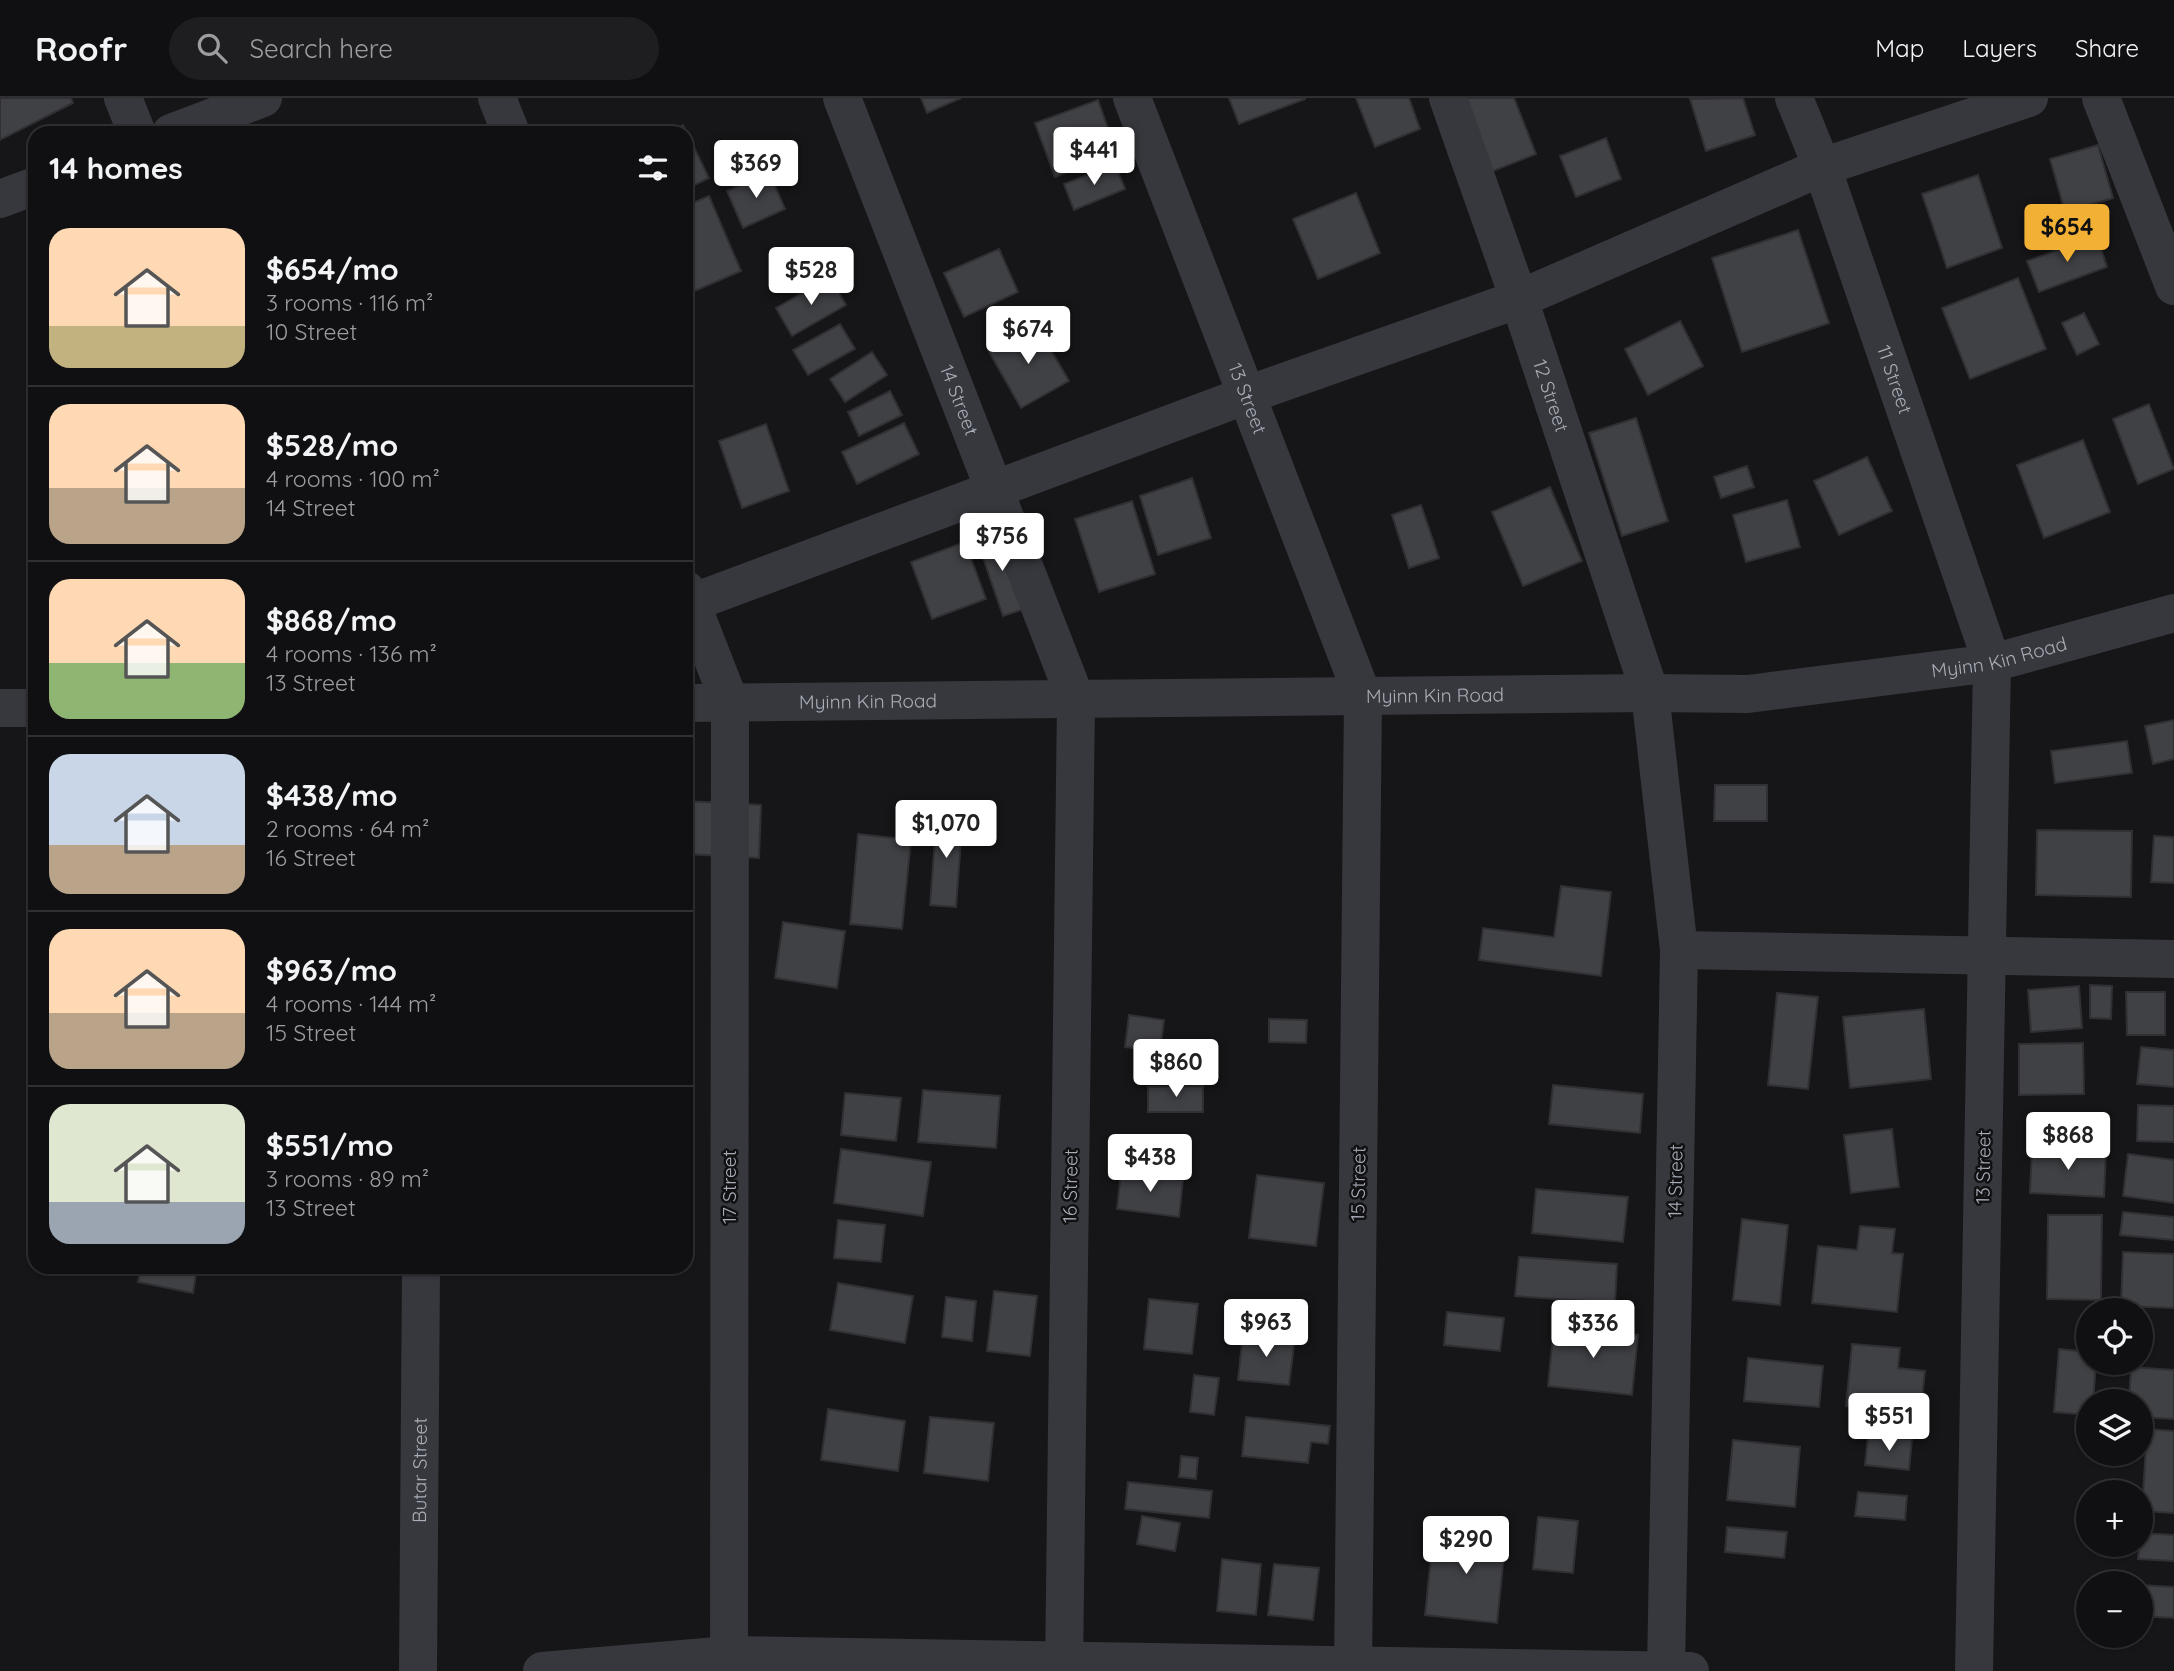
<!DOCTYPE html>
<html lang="en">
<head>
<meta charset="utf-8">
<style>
	body { margin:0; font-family:Quicksand,sans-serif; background:#1e1e20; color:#f1f3f6; height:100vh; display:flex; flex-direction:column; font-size:26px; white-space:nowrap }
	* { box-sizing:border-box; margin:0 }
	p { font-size:23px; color:#9c9d9f }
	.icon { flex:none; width:38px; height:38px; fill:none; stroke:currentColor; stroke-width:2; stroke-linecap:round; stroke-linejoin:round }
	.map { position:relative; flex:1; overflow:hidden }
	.panel { position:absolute; left:28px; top:28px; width:665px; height:1148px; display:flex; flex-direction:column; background:#101012; border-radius:21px; box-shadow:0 2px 5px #0004,0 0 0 2px #303032 }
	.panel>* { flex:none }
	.tools { position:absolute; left:2076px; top:1200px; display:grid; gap:14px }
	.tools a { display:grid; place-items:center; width:77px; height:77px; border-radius:50%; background:#101012; box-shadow:0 2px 5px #0004,0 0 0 2px #303032; font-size:35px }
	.price { position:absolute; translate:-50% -60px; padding:0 16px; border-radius:7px; background:#fff; color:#222; font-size:23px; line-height:46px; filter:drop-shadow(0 2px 4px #0008) }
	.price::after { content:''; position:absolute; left:50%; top:42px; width:21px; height:16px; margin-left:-10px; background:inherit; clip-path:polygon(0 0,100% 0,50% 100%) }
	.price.active { background:#f2b134; color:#111 }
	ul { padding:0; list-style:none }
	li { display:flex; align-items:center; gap:21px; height:175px; padding:0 21px }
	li+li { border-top:2px solid #303032 }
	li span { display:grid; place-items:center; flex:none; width:196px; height:140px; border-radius:21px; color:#555 }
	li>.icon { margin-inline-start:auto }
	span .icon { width:84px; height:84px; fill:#fffc; stroke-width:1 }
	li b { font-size:30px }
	h2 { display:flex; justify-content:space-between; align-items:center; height:84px; padding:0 21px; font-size:30px }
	header { display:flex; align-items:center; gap:42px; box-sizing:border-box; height:98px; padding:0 35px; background:#101012; border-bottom:2px solid #303032 }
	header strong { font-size:33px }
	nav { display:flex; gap:38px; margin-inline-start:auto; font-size:24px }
	.search { width:490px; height:63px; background:#1e1e20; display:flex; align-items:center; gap:18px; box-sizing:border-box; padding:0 24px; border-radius:38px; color:#9c9d9f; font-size:26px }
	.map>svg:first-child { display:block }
	.building { fill:#404145; stroke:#303034; stroke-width:2 }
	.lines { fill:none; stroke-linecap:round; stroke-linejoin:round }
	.minor { stroke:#37383d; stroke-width:38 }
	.labels { text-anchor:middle; stroke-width:5; stroke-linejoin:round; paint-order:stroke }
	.street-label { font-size:19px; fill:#a8adb8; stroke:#111113 }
</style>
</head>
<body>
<header>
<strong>Roofr</strong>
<div class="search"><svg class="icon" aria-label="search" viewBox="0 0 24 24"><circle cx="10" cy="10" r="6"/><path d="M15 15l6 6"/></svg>Search here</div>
<nav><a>Map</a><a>Layers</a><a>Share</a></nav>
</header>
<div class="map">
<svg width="2174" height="1573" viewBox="0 0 2174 1573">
	<rect width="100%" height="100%" fill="#161618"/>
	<!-- building -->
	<path class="building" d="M0,0H71L73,5L0,42Z
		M921,0H961L927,15Z
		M1229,0H1305V1L1239,26Z
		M1356,0H1409L1420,31L1375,49Z
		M1459,0H1514L1536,56L1488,75Z
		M1743,0L1755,37L1706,53L1690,1Z
		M1098,2L1117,56L1055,79L1035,25Z
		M683,27L709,80L686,91V35H666Z
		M1606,40L1621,81L1576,99L1560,58Z
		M2098,47L2113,100L2065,114L2050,61Z
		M1115,66L1125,91L1074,112L1064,86Z
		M769,74L785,111L743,130L727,93Z
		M1978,77L2002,150L1947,170L1922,96Z
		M1356,95L1380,155L1318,181L1293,121Z
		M709,98L741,173L690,195L686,187V108Z
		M1798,132L1829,225L1742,254L1712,160Z
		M2097,138L2107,169L2039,194L2027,163Z
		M999,151L1018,194L964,219L944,175Z
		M830,179L846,207L792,238L776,210Z
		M2018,180L2046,251L1970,281L1942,210Z
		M2084,215L2099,246L2077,257L2062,225Z
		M1680,223L1703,268L1648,297L1625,251Z
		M1035,225L1069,283L1021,310L988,252Z
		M840,226L855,251L808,277L793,252Z
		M872,254L887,277L845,304L830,281Z
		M890,293L902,317L859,338L848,314Z
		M2149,306L2174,371L2138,386L2113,321Z
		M1636,320L1668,423L1622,438L1589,335Z
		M904,325L919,356L857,386L842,354Z
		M766,326L789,393L742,410L719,343Z
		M2083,342L2110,414L2044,440L2017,367Z
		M1867,359L1892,413L1839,437L1814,383Z
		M1747,368L1754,389L1721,400L1714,379Z
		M1192,380L1211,440L1158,457L1140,398Z
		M1550,389L1582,463L1523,488L1492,414Z
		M1787,402L1800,449L1746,464L1733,417Z
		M1132,403L1155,476L1099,494L1075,421Z
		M1421,407L1439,460L1409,470L1392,417Z
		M1003,433L1027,510L1003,518L977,442Z
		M965,444L986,501L932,521L911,464Z
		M2174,622V661L2153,666L2145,628Z
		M2127,643L2132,675L2055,685L2051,653Z
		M1715,687H1767V723H1714Z
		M686,703L761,707L759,760L686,756Z
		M937,715L963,717L956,809L930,807Z
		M2037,732L2132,733L2131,799L2036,797Z
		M858,736L911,742L902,831L850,826Z
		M2154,738L2174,739V785L2151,784Z
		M1561,788L1611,794L1601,878L1479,862L1483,830L1554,839Z
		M783,824L845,833L837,890L775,880Z
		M2090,887L2112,888L2111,921L2090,920Z
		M2079,888L2082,930L2031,934L2028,892Z
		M2126,894H2165V937H2127Z
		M1777,895L1818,899L1808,991L1768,987Z
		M1924,911L1931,981L1850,990L1843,919Z
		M1129,917L1164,922L1160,953L1125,949Z
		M1269,921L1307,922L1306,945L1269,944Z
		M2083,945L2084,996L2019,997V946Z
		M2141,949L2174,952V989L2137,986Z
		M1553,987L1643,996L1640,1035L1549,1026Z
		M1203,988V1014H1148V989Z
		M923,992L1000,998L996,1050L918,1044Z
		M845,995L901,1000L896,1043L841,1037Z
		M2138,1007L2174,1008V1044L2137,1043Z
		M1892,1031L1899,1089L1851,1095L1844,1037Z
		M2032,1049L2106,1052L2104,1099L2030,1095Z
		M841,1051L931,1064L923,1118L834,1105Z
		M2128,1056L2174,1062V1105L2123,1098Z
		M1121,1074L1183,1082L1179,1119L1117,1111Z
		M1257,1077L1324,1085L1316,1148L1249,1140Z
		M1536,1091L1628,1099L1623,1144L1532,1135Z
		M2123,1114L2174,1119V1142L2120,1137Z
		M2048,1117H2102L2101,1202L2047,1201Z
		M1742,1121L1788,1127L1780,1207L1733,1202Z
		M838,1122L885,1127L881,1164L834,1160Z
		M1860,1128L1895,1131L1892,1155L1903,1156L1897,1214L1812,1205L1818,1148L1857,1152Z
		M2123,1154L2174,1156V1210L2121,1208Z
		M1519,1159L1617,1166L1615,1205L1515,1198Z
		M141,1169H197L193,1195L138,1184Z
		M838,1185L913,1198L905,1245L830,1232Z
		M994,1193L1037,1198L1030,1258L987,1253Z
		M946,1199L976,1203L972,1243L942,1239Z
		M1149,1201L1198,1206L1192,1256L1144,1251Z
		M1447,1214L1504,1220L1500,1253L1444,1247Z
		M1554,1228L1638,1237L1632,1297L1548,1288Z
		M1243,1235L1295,1240L1289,1287L1238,1282Z
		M1852,1246L1900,1250L1898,1270L1925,1273L1922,1300L1896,1297L1894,1313L1846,1308Z
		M2059,1251L2088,1254V1265H2096L2093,1304H2088V1317L2054,1314Z
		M1748,1260L1823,1268L1819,1309L1744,1303Z
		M2131,1269L2174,1272V1321L2140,1319V1304H2129Z
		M1194,1277L1219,1280L1214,1317L1190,1314Z
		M828,1311L905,1323L898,1373L821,1362Z
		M930,1319L994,1325L988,1383L924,1375Z
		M1246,1319L1330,1328L1328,1346L1311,1344L1308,1365L1242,1358Z
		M2147,1331L2174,1333V1415L2142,1413Z
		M1868,1338L1912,1341L1909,1372L1865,1367Z
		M1733,1342L1800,1349L1795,1409L1727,1402Z
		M1181,1358L1198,1360L1196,1381L1179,1379Z
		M1128,1384L1212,1393L1209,1420L1125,1411Z
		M1858,1394L1907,1398L1905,1422L1855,1418Z
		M1142,1418L1180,1425L1175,1453L1137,1446Z
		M1538,1419L1578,1423L1573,1475L1533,1471Z
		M1727,1429L1787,1434L1784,1460L1725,1454Z
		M1434,1430L1506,1438L1497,1525L1425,1517Z
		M2140,1435L2174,1437V1463L2138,1461Z
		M1222,1461L1261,1466L1256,1517L1217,1513Z
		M1274,1466L1319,1470L1313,1522L1268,1517Z
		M2140,1487L2174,1489V1520L2140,1518Z"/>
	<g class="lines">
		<!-- minor -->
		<g class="minor">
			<path d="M123,0L137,35"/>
			<path d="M497,0L511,35"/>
			<path id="s1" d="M842,0L1076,602L1064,1573"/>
			<path id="s2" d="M1132,0L1363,599L1353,1573"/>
			<path id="s3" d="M1448,0L1519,201L1650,595L1679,852L1666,1573"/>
			<path id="s4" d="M1794,0L1822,69L1992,565L1974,1573"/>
			<path d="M2101,0L2174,188"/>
			<path d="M171,35L263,0"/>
			<path d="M0,101L35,88"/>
			<path d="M686,492L730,605L729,1573"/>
			<path d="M691,505L1247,297L1519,201L1822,69L2029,0"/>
			<path id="s5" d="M686,605L1650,595L1748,596L1992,565L2174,515"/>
			<path d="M0,610H35"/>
			<path d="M1679,852L2174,861"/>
			<path id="s6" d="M418,1573L421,1169"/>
			<path d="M542,1573L729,1557L1690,1573"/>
		</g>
	</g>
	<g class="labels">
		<!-- street labels -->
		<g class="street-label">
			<text dy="7" stroke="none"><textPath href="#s4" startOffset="299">11 Street</textPath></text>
			<text dy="7" stroke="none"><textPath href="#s3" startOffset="315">12 Street</textPath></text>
			<text dy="7" stroke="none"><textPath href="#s2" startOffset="322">13 Street</textPath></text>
			<text dy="7" stroke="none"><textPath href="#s1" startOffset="324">14 Street</textPath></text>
			<text dy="7" stroke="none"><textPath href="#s5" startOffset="1316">Myinn Kin Road</textPath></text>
			<text dy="7" stroke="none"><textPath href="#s5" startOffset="749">Myinn Kin Road</textPath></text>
			<text dy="7" stroke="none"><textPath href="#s5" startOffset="182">Myinn Kin Road</textPath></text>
			<text transform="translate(1983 1069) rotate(-89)" y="7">13 Street</text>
			<text transform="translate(1675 1083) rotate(-89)" y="7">14 Street</text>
			<text transform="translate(1358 1086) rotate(-89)" y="7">15 Street</text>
			<text transform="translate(1070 1088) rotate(-89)" y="7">16 Street</text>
			<text transform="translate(729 1089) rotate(-90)" y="7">17 Street</text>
			<text dy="7" stroke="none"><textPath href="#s6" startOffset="201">Butar Street</textPath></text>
		</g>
	</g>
</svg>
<div class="tools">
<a><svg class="icon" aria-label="locate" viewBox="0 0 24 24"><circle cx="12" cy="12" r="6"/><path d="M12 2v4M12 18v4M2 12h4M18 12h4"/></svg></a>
<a><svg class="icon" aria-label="layers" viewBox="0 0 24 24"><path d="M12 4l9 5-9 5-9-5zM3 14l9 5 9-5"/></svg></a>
<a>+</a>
<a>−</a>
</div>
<b class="price" style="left:1094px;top:89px">$441</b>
<b class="price" style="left:756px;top:102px">$369</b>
<b class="price active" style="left:2067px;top:166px">$654</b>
<b class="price" style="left:811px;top:209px">$528</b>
<b class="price" style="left:1028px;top:268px">$674</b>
<b class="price" style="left:1002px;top:475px">$756</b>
<b class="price" style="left:946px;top:762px">$1,070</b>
<b class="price" style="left:1176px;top:1001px">$860</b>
<b class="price" style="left:2068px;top:1074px">$868</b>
<b class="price" style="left:1150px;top:1096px">$438</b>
<b class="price" style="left:1266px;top:1261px">$963</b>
<b class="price" style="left:1593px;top:1262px">$336</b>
<b class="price" style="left:1889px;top:1355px">$551</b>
<b class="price" style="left:1466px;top:1478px">$290</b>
<section class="panel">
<h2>14 homes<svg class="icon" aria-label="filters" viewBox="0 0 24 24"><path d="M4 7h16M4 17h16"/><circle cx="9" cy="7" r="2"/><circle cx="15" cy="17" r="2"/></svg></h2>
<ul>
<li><span style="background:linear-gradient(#ffd9b3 70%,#c2b280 0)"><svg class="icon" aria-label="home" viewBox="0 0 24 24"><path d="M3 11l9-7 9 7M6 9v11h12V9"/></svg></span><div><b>$654/mo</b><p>3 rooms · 116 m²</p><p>10 Street</p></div></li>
<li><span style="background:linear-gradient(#ffd9b3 60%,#b9a48a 0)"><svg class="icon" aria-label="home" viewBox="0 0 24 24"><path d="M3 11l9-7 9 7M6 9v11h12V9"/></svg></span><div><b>$528/mo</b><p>4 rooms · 100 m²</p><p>14 Street</p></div></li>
<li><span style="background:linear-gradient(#ffd9b3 60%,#8fb573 0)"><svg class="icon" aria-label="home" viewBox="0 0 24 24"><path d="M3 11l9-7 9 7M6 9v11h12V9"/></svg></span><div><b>$868/mo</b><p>4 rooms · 136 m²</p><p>13 Street</p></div></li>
<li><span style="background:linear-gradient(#c9d6e8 65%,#b9a48a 0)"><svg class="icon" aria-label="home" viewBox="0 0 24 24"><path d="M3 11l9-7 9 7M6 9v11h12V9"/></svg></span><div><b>$438/mo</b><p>2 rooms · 64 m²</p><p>16 Street</p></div></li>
<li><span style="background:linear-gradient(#ffd9b3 60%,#b9a48a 0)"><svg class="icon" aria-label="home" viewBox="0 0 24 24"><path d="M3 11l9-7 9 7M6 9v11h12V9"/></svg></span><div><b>$963/mo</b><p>4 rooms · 144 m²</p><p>15 Street</p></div></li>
<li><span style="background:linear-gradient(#dfe7d0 70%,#9aa5b1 0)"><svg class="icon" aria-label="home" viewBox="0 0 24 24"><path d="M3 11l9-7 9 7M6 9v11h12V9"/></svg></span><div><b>$551/mo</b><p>3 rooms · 89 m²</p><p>13 Street</p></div></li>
</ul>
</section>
</div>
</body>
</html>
